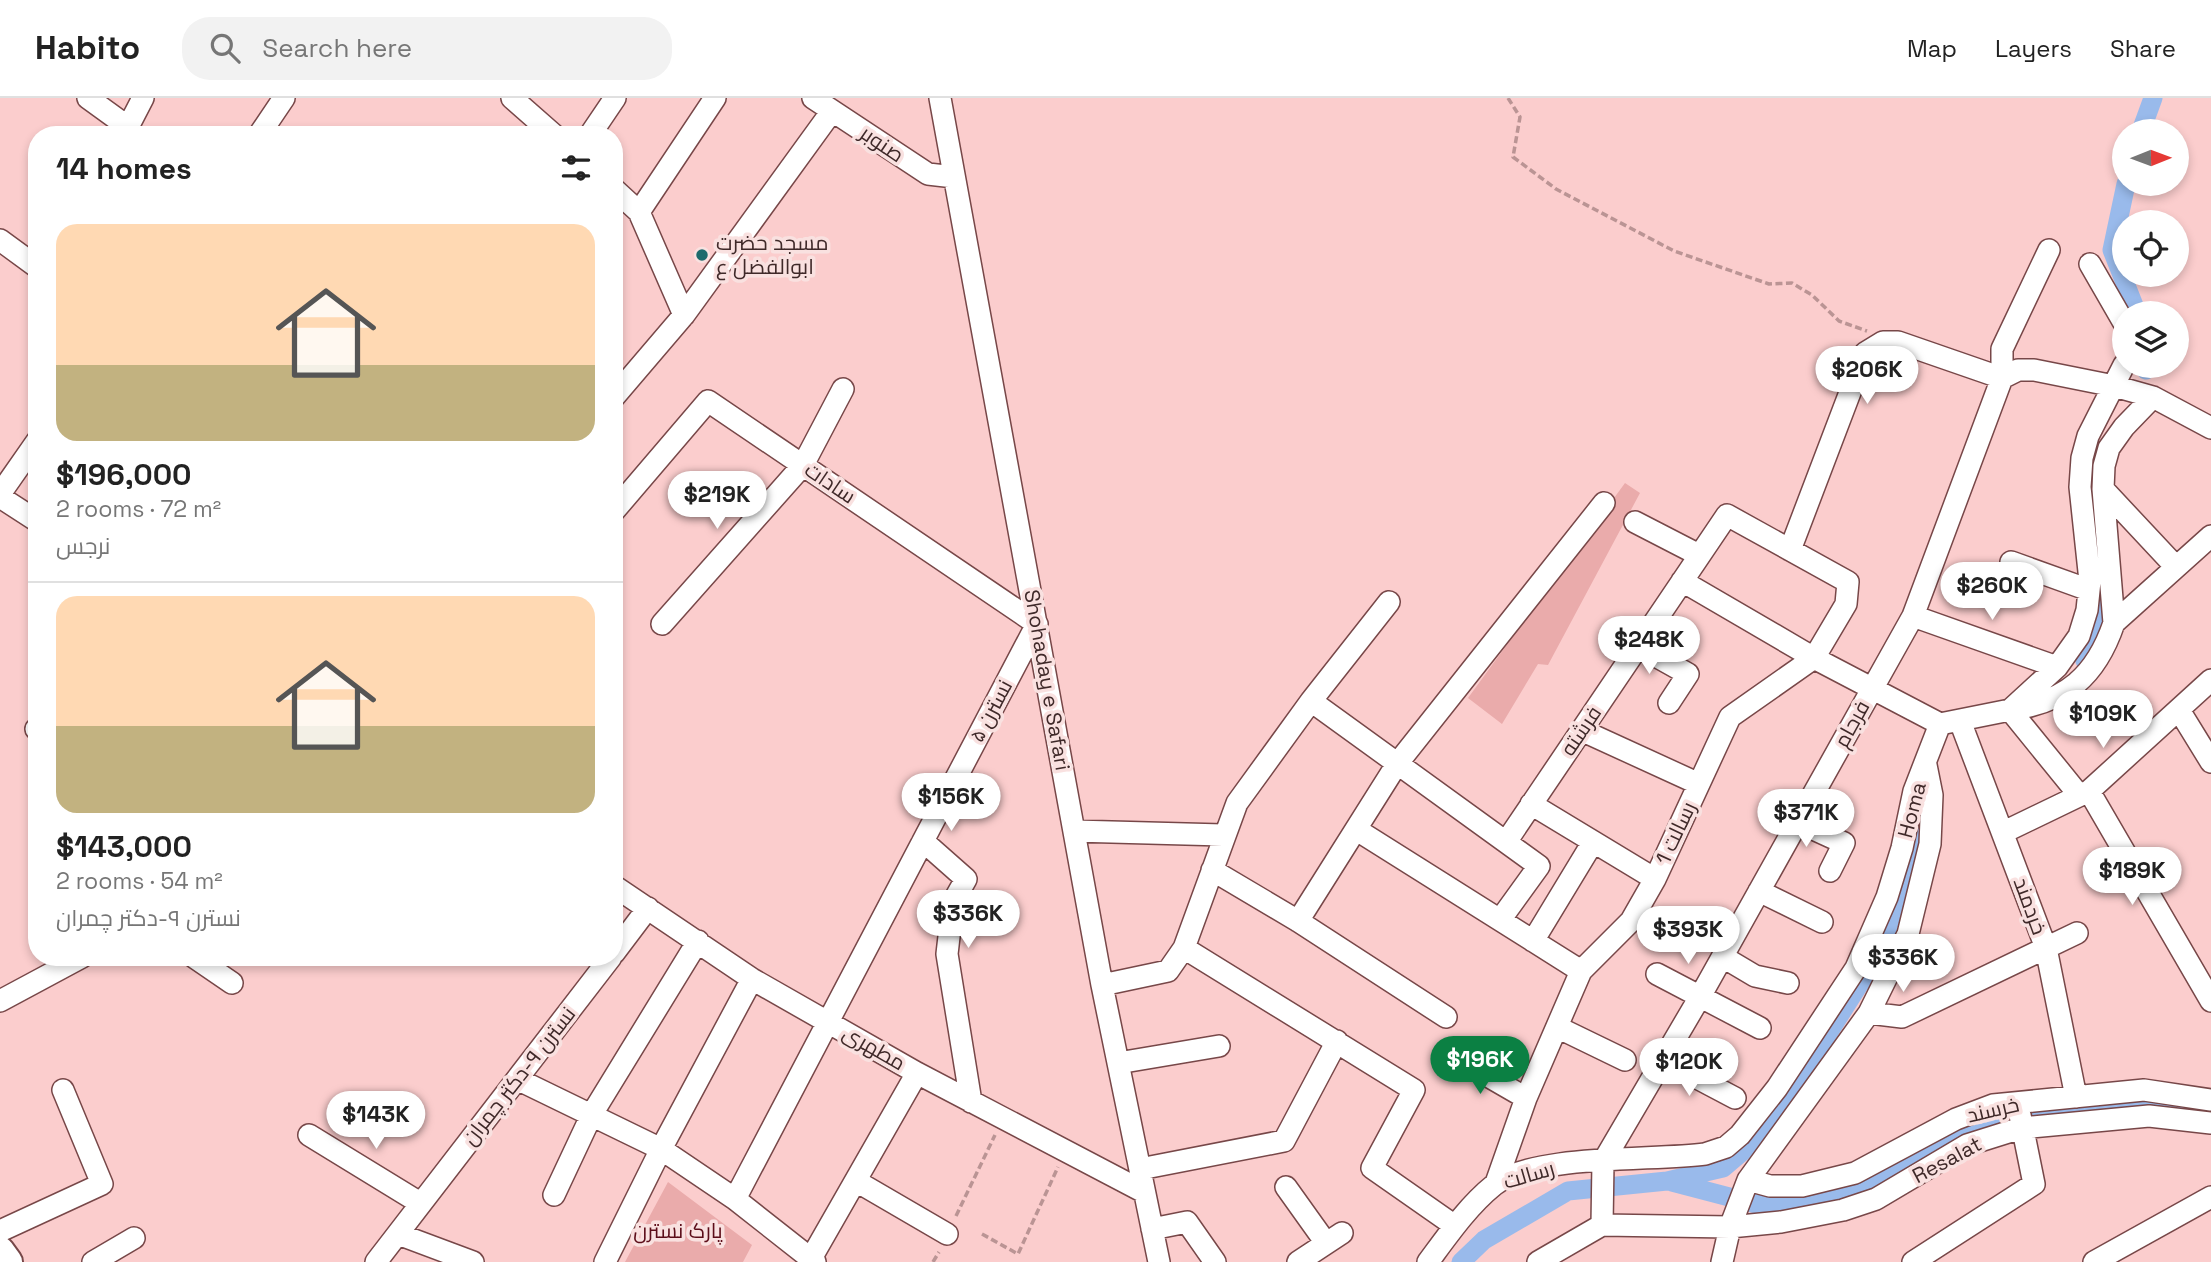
<!DOCTYPE html>
<html lang="en">
<head>
<meta charset="utf-8">
<style>
	body { margin:0; font-family:"Space Grotesk",Cairo,sans-serif; background:#f2f2f2; color:#222; height:100vh; display:flex; flex-direction:column; font-size:26px; white-space:nowrap }
	* { box-sizing:border-box; margin:0 }
	p { font-size:23px; color:#767676 }
	.icon { flex:none; width:38px; height:38px; fill:none; stroke:currentColor; stroke-width:2; stroke-linecap:round; stroke-linejoin:round }
	.map { position:relative; flex:1; overflow:hidden }
	.sheet { position:absolute; left:28px; top:28px; width:595px; height:840px; display:flex; flex-direction:column; background:#fff; border-radius:28px; box-shadow:0 4px 10px #0003 }
	.sheet>* { flex:none }
	.needle { width:46px; rotate:89deg }
	.controls { position:absolute; left:2112px; top:21px; display:grid; gap:14px }
	.controls a { display:grid; place-items:center; width:77px; height:77px; border-radius:50%; background:#fff; box-shadow:0 4px 10px #0003; font-size:35px }
	.price { position:absolute; translate:-50% -60px; padding:0 16px; border-radius:24px; background:#fff; color:#222; font-size:23px; line-height:46px; filter:drop-shadow(0 2px 4px #0008) }
	.price::after { content:''; position:absolute; left:50%; top:42px; width:21px; height:16px; margin-left:-10px; background:inherit; clip-path:polygon(0 0,100% 0,50% 100%) }
	.price.on { background:#0b8043; color:#fff }
	ul { padding:0; list-style:none }
	li { display:grid; align-content:center; gap:14px; height:371px; padding:0 28px }
	li+li { border-top:2px solid #e0e0e0 }
	li span { display:grid; place-items:center; height:217px; border-radius:21px; color:#555 }
	li>.icon { margin-inline-start:auto }
	span .icon { width:126px; height:126px; fill:#fffc; stroke-width:1 }
	li b { font-size:30px }
	h2 { display:flex; justify-content:space-between; align-items:center; height:84px; padding:0 28px; font-size:30px }
	header { display:flex; align-items:center; gap:42px; box-sizing:border-box; height:98px; padding:0 35px; background:#fff; border-bottom:2px solid #e0e0e0 }
	header strong { font-size:33px }
	nav { display:flex; gap:38px; margin-inline-start:auto; font-size:24px }
	.search { width:490px; height:63px; background:#f2f2f2; display:flex; align-items:center; gap:18px; box-sizing:border-box; padding:0 24px; border-radius:28px; color:#767676; font-size:26px }
	.map>svg:first-child { display:block }
	.green { fill:#eaabab }
	.lines { fill:none; stroke-linecap:round; stroke-linejoin:round }
	.canal { stroke:#99baeb; stroke-width:19 }
	.minor-casing { stroke:#774748; stroke-width:24 }
	.major-casing { stroke:#774748; stroke-width:32 }
	.path { stroke:#ba9494; stroke-width:3.5; stroke-dasharray:7 3.5; stroke-linecap:butt }
	.minor { stroke:#fff; stroke-width:21 }
	.major { stroke:#fff; stroke-width:28 }
	.poi-dot { fill:#1d6a6c; stroke:#f9e1e0; stroke-width:2.5 }
	.labels { text-anchor:middle; stroke-width:7; stroke-linejoin:round; paint-order:stroke }
	.street-label { font-size:21px; fill:#3f2929; stroke:#f9e1e0 }
	.poi-label { font-size:21px; fill:#3f2929; stroke:#f9e1e0; text-anchor:start }
	.park-label { font-size:21px; fill:#5c0d19; stroke:#f9e1e0 }
</style>
</head>
<body>
<header>
<strong>Habito</strong>
<div class="search"><svg class="icon" aria-label="search" viewBox="0 0 24 24"><circle cx="10" cy="10" r="6"/><path d="M15 15l6 6"/></svg>Search here</div>
<nav><a>Map</a><a>Layers</a><a>Share</a></nav>
</header>
<div class="map">
<svg width="2211" height="1164" viewBox="0 0 2211 1164">
	<rect width="100%" height="100%" fill="#fbcdcd"/>
	<!-- green -->
	<path class="green" d="M1625,385L1640,395L1548,567L1538,566L1502,626L1468,600Z
		M668,1084L752,1147L743,1164H625Z"/>
	<g class="lines">
		<!-- canal -->
		<path class="canal" d="M2141,33L2153,0
			M2126,86L2112,152L2137,215
			M2146,272L2147,268
			M2094,387V424L2100,455
			M2085,563C2098,538 2103,516 2102,488
			M1672,1084L1756,1106L1785,1107L1865,1085L1953,1038L2009,1016L2143,1003L2211,1014
			M1461,1164L1484,1142L1568,1093L1667,1083L1723,1070L1743,1053L1785,1003L1878,857L1915,750L1924,698"/>
		<!-- minor casing -->
		<g class="minor-casing">
			<path id="minor" d="M88,0L128,29L143,0
				M512,0L554,37
				M813,0L928,76L954,79
				M940,0L1102,887L1159,1164
				M259,37L284,0
				M590,37L615,0
				M614,91L639,114L684,217
				M639,114L715,0
				M0,142L37,169
				M2090,166L2124,225
				M614,299L684,217L832,13
				M2103,391L2176,469
				M0,396L37,343
				M0,399L37,423
				M614,413L708,303L1037,526L735,1101
				M1635,424L1699,457
				M1790,452L1865,255L1883,244H1898L2002,280L2018,272H2034L2114,288L2153,299L2211,330
				M2011,464L2089,492
				M1682,483L1814,560L1940,626
				M1913,518L2057,569
				M2114,525L2211,438
				M662,526L803,367L843,291
				M1638,548L1688,576L1669,605
				M1311,603L1539,768L1500,822
				M2010,612C2066,604 2096,578 2114,525L2103,391L2104,368L2109,350L2124,329L2153,299
				M2010,612L2079,697
				M2179,612L2211,664
				M1960,623L2046,850L2076,999
				M1940,626L2010,612L2057,569L2079,538L2087,512L2090,483L2080,389L2082,360L2088,338L2124,267
				M36,631L37,632
				M1581,632L1699,686
				M2089,693L2211,903
				M1531,706L1655,781
				M1798,724L1844,745L1830,773
				M1357,732L1581,873
				M1074,733L1223,737
				M2004,734L2089,693L2211,582
				M923,743L966,781L953,804L947,856L971,1004
				M1212,772L1298,823L1446,919
				M614,788L752,881L917,975L1144,1094
				M1759,793L1822,824
				M1298,823L1397,666L1604,405
				M1533,843L1593,744
				M1184,850L1414,992L1372,1070L1455,1128
				M614,855L648,810
				M194,859L232,885
				M1723,859L1755,878L1788,885
				M1657,876L1760,930
				M1102,887L1168,873L1184,850L1237,705L1311,603L1389,504
				M0,903L82,859
				M1869,915L1902,919L2077,835
				M1557,929L1625,962
				M1455,959L1526,1000
				M1663,962L1735,1000
				M1118,965L1219,948
				M517,981L661,1051L735,1101L815,1164
				M309,1037L420,1105
				M1603,1064L1701,897L1913,518L2002,280V251L2049,152
				M1140,1071L1284,1043L1337,943
				M1748,1082L1770,1088H1802L1855,1075L1956,1021L1993,1007L2144,992L2211,1002
				M856,1083L947,1136
				M1496,1085L1526,1000L1581,873L1631,823L1655,781L1730,619L1814,560L1846,506L1848,484L1727,417L1506,744
				M1286,1089L1326,1145
				M554,1097L592,1016L698,843
				M1602,1127L1603,1064
				M1152,1131L1187,1124L1215,1164
				M0,1133L102,1086L63,992
				M398,1136L473,1164
				M93,1164L134,1140
				M376,1164L611,859
				M605,1164L661,1051L752,881
				M809,1164L917,975
				M1298,1164L1342,1135
				M1428,1164C1448,1137 1468,1108 1494,1087C1533,1056 1654,1063 1705,1056L1726,1049L1740,1037L1777,990L1856,870L1887,799L1902,750L1914,693L1940,626
				M1538,1164L1602,1127L1730,1129L1781,1124L1843,1112L1876,1101L1967,1047L2021,1030L2149,1018L2211,1025
				M1722,1164L1730,1129L1748,1082L1869,915L1908,836L1930,746L1932,697L1926,667
				M1913,1164L2034,1086L2020,1017
				M2094,1164L2211,1099"/>
		</g>
		<!-- major casing -->
		<g class="major-casing">
			<path id="major" d="M0,1153L8,1164"/>
		</g>
		<!-- path -->
		<path class="path" d="M1508,0L1520,19L1513,59L1556,91L1674,153L1769,186L1792,185L1812,197L1839,223L1867,233
			M956,1118L995,1037
			M982,1136L1018,1156L1058,1069
			M933,1164L939,1154"/>
		<!-- minor -->
		<use href="#minor" class="minor"/>
		<!-- major -->
		<use href="#major" class="major"/>
	</g>
	<!-- markers -->
	<circle class="poi-dot" cx="702" cy="157" r="7"/>
	<g class="labels">
		<!-- street labels -->
		<g class="street-label">
			<text transform="translate(882 46) rotate(34)" y="7">صنوبر</text>
			<text transform="translate(830 385) rotate(34)" y="7">سادات</text>
			<text transform="translate(1047 582) rotate(80)" y="7">Shohaday e Safari</text>
			<text transform="translate(991 613) rotate(-62)" y="7">نسترن ۵</text>
			<text transform="translate(1852 626) rotate(-61)" y="7">فرجام</text>
			<text transform="translate(1581 633) rotate(-56)" y="7">فرشته</text>
			<text transform="translate(1912 712) rotate(-75)" y="7">Homa</text>
			<text transform="translate(1676 735) rotate(-65)" y="7">رسالت 1</text>
			<text transform="translate(2030 808) rotate(70)" y="7">خردمند</text>
			<text transform="translate(874 950) rotate(30)" y="7">مطهری</text>
			<text transform="translate(519 978) rotate(-52)" y="7">نسترن ۹-دکتر چمران</text>
			<text transform="translate(1993 1012) rotate(-13)" y="7">خرسند</text>
			<text transform="translate(1947 1062) rotate(-28)" y="7">Resalat</text>
			<text transform="translate(1529 1077) rotate(-16)" y="7">رسالت</text>
		</g>
		<!-- poi labels -->
		<g class="poi-label">
			<text x="716" y="152">مسجد حضرت<tspan x="716" dy="24">ابوالفضل ع</tspan></text>
		</g>
		<!-- park labels -->
		<g class="park-label">
			<text x="678" y="1140">پارک نسترن</text>
		</g>
	</g>
</svg>
<div class="controls">
<a><svg class="needle" viewBox="-14 -14 28 28"><path d="M0-13l5 13h-10z" fill="#e53935"/><path d="M0 13l5-13h-10z" fill="#767676"/></svg></a>
<a><svg class="icon" aria-label="locate" viewBox="0 0 24 24"><circle cx="12" cy="12" r="6"/><path d="M12 2v4M12 18v4M2 12h4M18 12h4"/></svg></a>
<a><svg class="icon" aria-label="layers" viewBox="0 0 24 24"><path d="M12 4l9 5-9 5-9-5zM3 14l9 5 9-5"/></svg></a>
</div>
<b class="price" style="left:1867px;top:308px">$206K</b>
<b class="price" style="left:717px;top:433px">$219K</b>
<b class="price" style="left:1992px;top:524px">$260K</b>
<b class="price" style="left:1649px;top:578px">$248K</b>
<b class="price" style="left:2103px;top:652px">$109K</b>
<b class="price" style="left:951px;top:735px">$156K</b>
<b class="price" style="left:1806px;top:751px">$371K</b>
<b class="price" style="left:2132px;top:809px">$189K</b>
<b class="price" style="left:968px;top:852px">$336K</b>
<b class="price" style="left:1688px;top:868px">$393K</b>
<b class="price" style="left:1903px;top:896px">$336K</b>
<b class="price on" style="left:1480px;top:998px">$196K</b>
<b class="price" style="left:1689px;top:1000px">$120K</b>
<b class="price" style="left:376px;top:1053px">$143K</b>
<section class="sheet">
<h2>14 homes<svg class="icon" aria-label="filters" viewBox="0 0 24 24"><path d="M4 7h16M4 17h16"/><circle cx="9" cy="7" r="2"/><circle cx="15" cy="17" r="2"/></svg></h2>
<ul>
<li><span style="background:linear-gradient(#ffd9b3 65%,#c2b280 0)"><svg class="icon" aria-label="home" viewBox="0 0 24 24"><path d="M3 11l9-7 9 7M6 9v11h12V9"/></svg></span><div><b>$196,000</b><p>2 rooms · 72 m²</p><p>نرجس</p></div></li>
<li><span style="background:linear-gradient(#ffd9b3 60%,#c2b280 0)"><svg class="icon" aria-label="home" viewBox="0 0 24 24"><path d="M3 11l9-7 9 7M6 9v11h12V9"/></svg></span><div><b>$143,000</b><p>2 rooms · 54 m²</p><p>نسترن ۹-دکتر چمران</p></div></li>
</ul>
</section>
</div>
</body>
</html>
